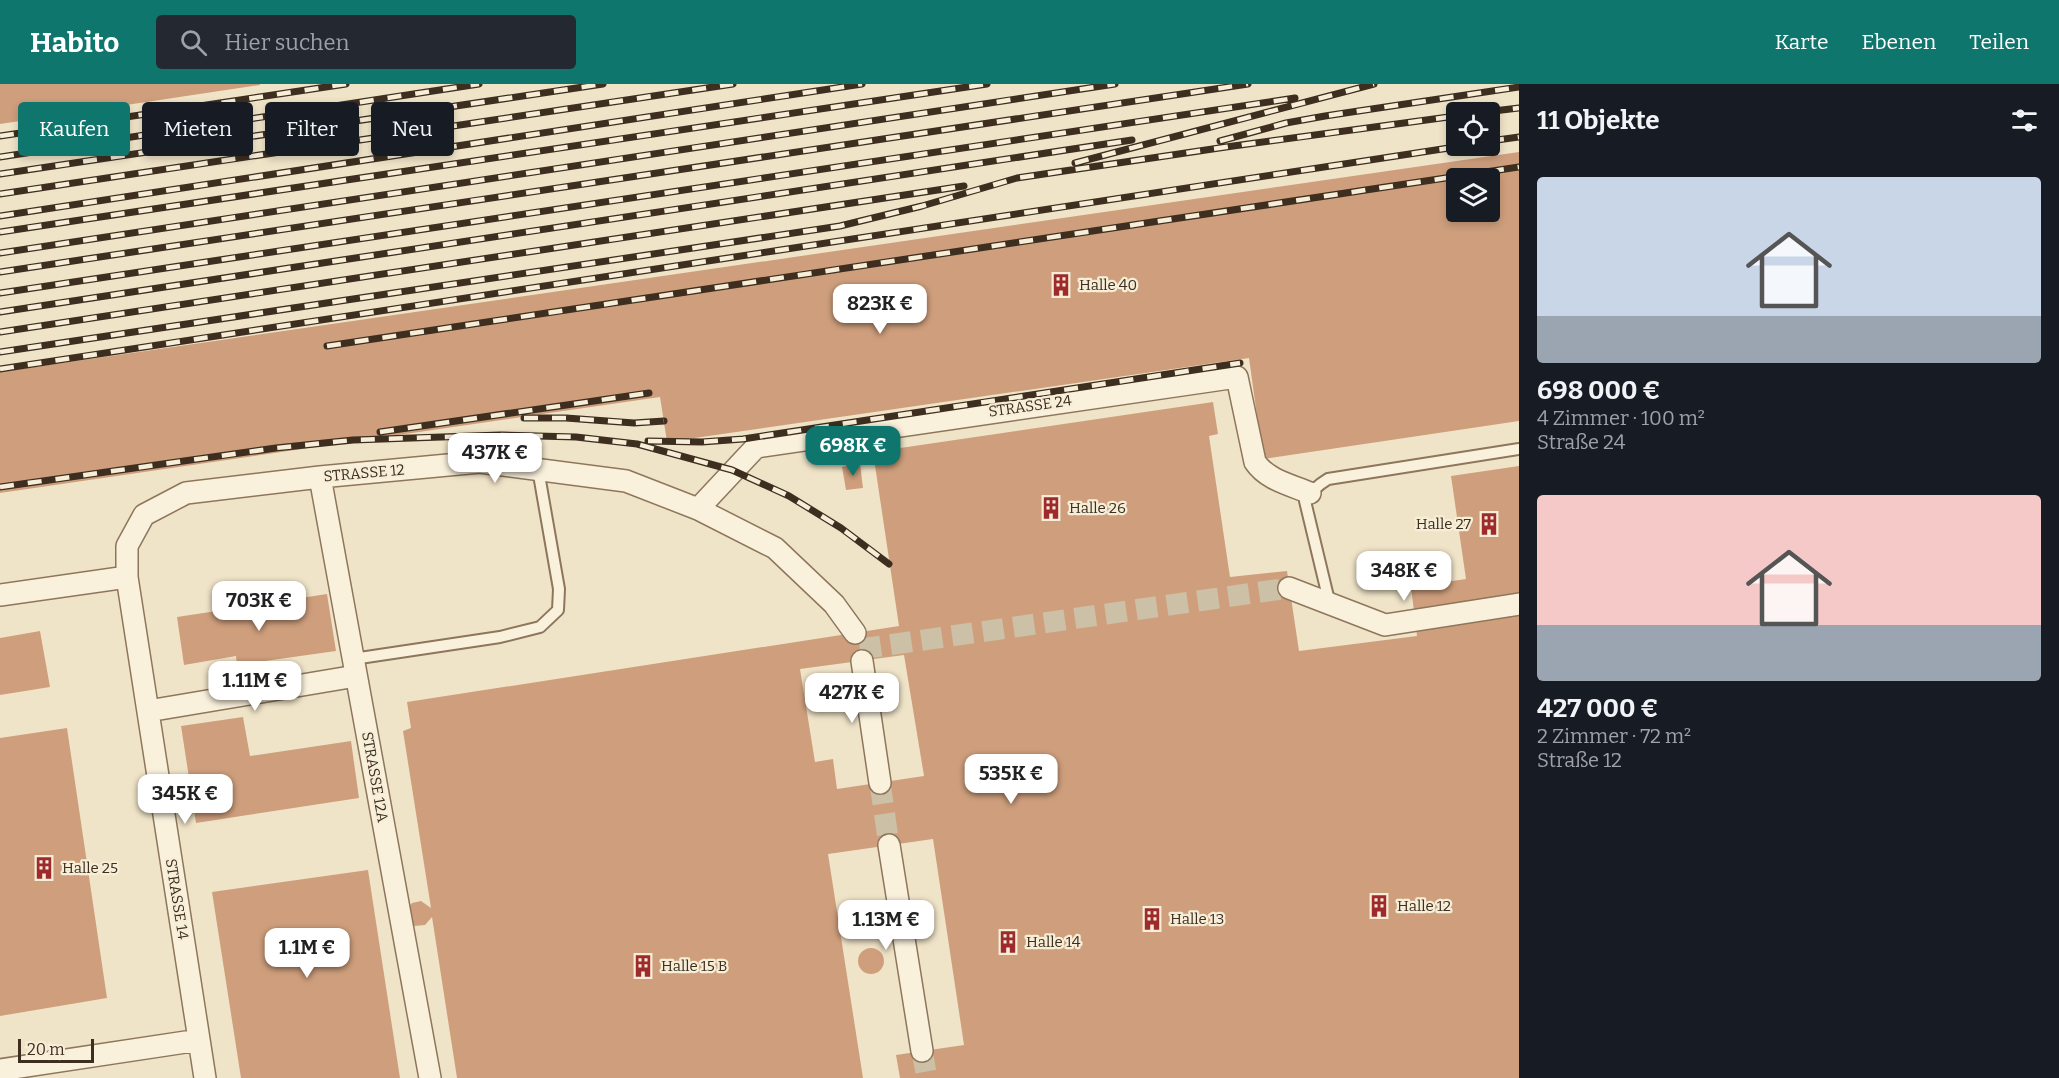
<!DOCTYPE html>
<html lang="de">
<head>
<meta charset="utf-8">
<style>
	body { margin:0; font-family:Bitter,serif; background:#242831; color:#f1f3f6; height:100vh; display:flex; flex-direction:column; font-size:22px; white-space:nowrap }
	* { box-sizing:border-box; margin:0 }
	p { font-size:20px; color:#9ea1a6 }
	.icon { flex:none; width:33px; height:33px; fill:none; stroke:currentColor; stroke-width:2; stroke-linecap:round; stroke-linejoin:round }
	.map { position:relative; flex:1; overflow:hidden }
	.panel { display:flex; flex-direction:column; background:#171b24; width:540px }
	.panel>* { flex:none }
	.top-card { position:absolute; left:18px; top:18px; width:570px; height:54px; display:flex; gap:12px }
	.buttons { position:absolute; left:1446px; top:18px; display:grid; gap:12px }
	.buttons a { display:grid; place-items:center; width:54px; height:54px; border-radius:6px; background:#171b24; box-shadow:0 3px 9px #0003; font-size:30px }
	.scale { position:absolute; left:18px; bottom:15px; width:76px; box-sizing:border-box; padding-left:6px; border:3px solid #3d2e20; border-top:0; font-size:16px; line-height:21px; white-space:nowrap; color:#3d2e20; -webkit-text-stroke:4px #f7eed8; paint-order:stroke }
	.price { position:absolute; translate:-50% -51px; padding:0 14px; border-radius:12px; background:#fff; color:#222; font-size:20px; line-height:39px; filter:drop-shadow(0 2px 3px #0008) }
	.price::after { content:''; position:absolute; left:50%; top:36px; width:18px; height:14px; margin-left:-9px; background:inherit; clip-path:polygon(0 0,100% 0,50% 100%) }
	.price.current { background:#0f766e; color:#fff }
	ul { padding:0; list-style:none }
	li { display:grid; align-content:center; gap:12px; height:318px; padding:0 18px }
	li span { display:grid; place-items:center; height:186px; border-radius:6px; color:#555 }
	li>.icon { margin-inline-start:auto }
	span .icon { width:108px; height:108px; fill:#fffc; stroke-width:1 }
	li b { font-size:26px }
	h2 { display:flex; justify-content:space-between; align-items:center; height:72px; padding:0 18px; font-size:26px }
	.pill { padding:0 21px; border-radius:6px; background:#171b24; box-shadow:0 3px 9px #0003; font-size:21px; line-height:54px }
	.pill.current { background:#0f766e; color:#fff }
	header { display:flex; align-items:center; gap:36px; box-sizing:border-box; height:84px; padding:0 30px; background:#0f766e; color:#fff }
	header strong { font-size:28px }
	nav { display:flex; gap:33px; margin-inline-start:auto; font-size:21px }
	.search { width:420px; height:54px; background:#242831; display:flex; align-items:center; gap:15px; box-sizing:border-box; padding:0 21px; border-radius:6px; color:#9ea1a6; font-size:22px }
	main { display:flex; flex:1; min-height:0 }
	.map>svg:first-child { display:block }
	.building { fill:#cf9f7d; fill-rule:evenodd }
	.lines { fill:none; stroke-linecap:round; stroke-linejoin:round }
	.street-tunnel { stroke:#ccc0a6; stroke-width:21; stroke-dasharray:21 10; stroke-linecap:butt }
	.lane-casing { stroke:#8d765c; stroke-width:14 }
	.street-casing { stroke:#8d765c; stroke-width:24 }
	.lane { stroke:#faf1dc; stroke-width:10 }
	.street { stroke:#faf1dc; stroke-width:21 }
	.rail-casing { stroke:#3d2e20; stroke-width:7 }
	.rail { stroke:#f7eed8; stroke-width:4.5; stroke-dasharray:14; stroke-linecap:butt }
	.labels { text-anchor:middle; stroke-width:4.5; stroke-linejoin:round; paint-order:stroke }
	.poi-label { font-size:15px; fill:#3d2e20; stroke:#f7eed8; text-anchor:start }
	.street-label { font-size:15px; fill:#3d2e20; stroke:#f7eed8 }
</style>
</head>
<body>
<header>
<strong>Habito</strong>
<div class="search"><svg class="icon" aria-label="search" viewBox="0 0 24 24"><circle cx="10" cy="10" r="6"/><path d="M15 15l6 6"/></svg>Hier suchen</div>
<nav><a>Karte</a><a>Ebenen</a><a>Teilen</a></nav>
</header>
<main>
<div class="map">
<svg width="1519" height="994" viewBox="0 0 1519 994">
	<rect width="100%" height="100%" fill="#f0e4c8"/>
	<!-- building -->
	<path class="building" d="M0,0H260V1L0,40Z
		M1519,68V337L1263,375L1249,274L667,358L660,313L0,409V288ZM1456,94H1490V128H1456Z
		M1213,318L1218,350L1209,352L1230,493L1287,487L1299,567L1417,552L1411,503L1466,495L1451,392L1519,382V994H900L896,971L964,961L933,755L828,770L863,994H457L432,833L425,841L414,842L411,839L408,824L412,819L421,817L431,824L403,647L411,644L407,618L899,542L873,368ZM904,571L924,692L837,705L833,675L815,678L800,585Z
		M860,380L863,404L846,406L842,383Z
		M327,510L336,567L237,581L236,572L184,581L177,533Z
		M40,547L50,603L0,611V554Z
		M243,633L250,672L351,657L359,714L196,739L181,642Z
		M67,644L107,914L0,932V654Z
		M368,786L400,994H241L212,808Z
		M858 877a13 13 0 1 1 26 0a13 13 0 1 1-26 0Z"/>
	<g class="lines">
		<!-- street-tunnel -->
		<path class="street-tunnel" d="M860,565L1289,504
			M880,699L889,761
			M922,967L927,994"/>
		<!-- lane casing -->
		<g class="lane-casing">
			<path id="lane" d="M1330,521L1305,417C1311,407 1318,401 1328,395L1519,365
				M353,575L500,553L540,543L558,526L559,505L538,385"/>
		</g>
		<!-- street casing -->
		<g class="street-casing">
			<path id="street" d="M320,393L430,994
				M698,425L756,363L1237,293L1255,378C1267,396 1291,401 1310,409
				M1289,504L1385,541L1519,520
				M0,511L127,493
				M862,577L880,699
				M148,627L356,592
				M889,761L922,967
				M0,986L199,956
				M205,994L127,493V462L144,431L186,409L320,393L480,378L626,397L698,425L775,464L834,520L855,549"/>
		</g>
		<!-- lane -->
		<use href="#lane" class="lane"/>
		<!-- street -->
		<use href="#street" class="street"/>
		<!-- rail casing -->
		<g class="rail-casing">
			<path id="rail" d="M1485,28L1519,24
				M0,52L346,0
				M1220,57L1286,39L1325,32L1519,3
				M1490,57L1519,53
				M0,73L479,0
				M1075,79L1374,0
				M0,90L603,0
				M0,110L733,0
				M0,132L862,0
				M0,148L987,0
				M0,169L1115,0
				M0,188L1248,0
				M0,209L1295,14
				M0,228L1132,56
				M0,248L964,102
				M327,262L1519,83
				M0,268L840,142L922,122L1017,94L1226,63L1456,32
				M0,285L1462,62
				M524,334H566L634,339L664,337
				M380,348L649,309
				M648,357L702,358L743,355L1240,279
				M0,403L276,364L353,356L501,351L576,353L637,360L732,386L789,412L841,444L889,480"/>
		</g>
		<!-- rail -->
		<use href="#rail" class="rail"/>
	</g>
	<!-- icons -->
	<defs>
		<g id="building-bare" transform="scale(1.8)"><path d="M-4-6H4V6H1V3H-1V6H-4ZM-2.5-4.3h1.7v1.8h-1.7ZM.8-4.3h1.7v1.8H.8ZM-2.5-1h1.7V.8h-1.7ZM.8-1h1.7V.8H.8Z" fill="#9e2a2b" stroke="#f7eed8" stroke-width="2.5" paint-order="stroke"/></g>
	</defs>
	<g fill-rule="evenodd">
		<use href="#building-bare" x="1061" y="201"/>
		<use href="#building-bare" x="1051" y="424"/>
		<use href="#building-bare" x="1489" y="440"/>
		<use href="#building-bare" x="44" y="784"/>
		<use href="#building-bare" x="1379" y="822"/>
		<use href="#building-bare" x="1152" y="835"/>
		<use href="#building-bare" x="1008" y="858"/>
		<use href="#building-bare" x="643" y="882"/>
	</g>
	<g class="labels">
		<!-- poi labels -->
		<g class="poi-label">
			<text x="1079" y="206">Halle 40</text>
			<text x="1069" y="429">Halle 26</text>
			<text x="1471" y="445" text-anchor="end">Halle 27</text>
			<text x="62" y="789">Halle 25</text>
			<text x="1397" y="827">Halle 12</text>
			<text x="1170" y="840">Halle 13</text>
			<text x="1026" y="863">Halle 14</text>
			<text x="661" y="887">Halle 15 B</text>
		</g>
		<!-- street labels -->
		<g class="street-label">
			<text transform="translate(1030 322) rotate(-8)" y="5">STRASSE 24</text>
			<text transform="translate(364 389) rotate(-5)" y="5">STRASSE 12</text>
			<text transform="translate(375 693) rotate(80)" y="5">STRASSE 12A</text>
			<text transform="translate(177 815) rotate(81)" y="5">STRASSE 14</text>
		</g>
	</g>
</svg>
<div class="buttons">
<a><svg class="icon" aria-label="locate" viewBox="0 0 24 24"><circle cx="12" cy="12" r="6"/><path d="M12 2v4M12 18v4M2 12h4M18 12h4"/></svg></a>
<a><svg class="icon" aria-label="layers" viewBox="0 0 24 24"><path d="M12 4l9 5-9 5-9-5zM3 14l9 5 9-5"/></svg></a>
</div>
<div class="scale">20 m</div>
<b class="price" style="left:880px;top:251px">823K €</b>
<b class="price current" style="left:853px;top:393px">698K €</b>
<b class="price" style="left:495px;top:400px">437K €</b>
<b class="price" style="left:1404px;top:518px">348K €</b>
<b class="price" style="left:259px;top:548px">703K €</b>
<b class="price" style="left:255px;top:628px">1.11M €</b>
<b class="price" style="left:852px;top:640px">427K €</b>
<b class="price" style="left:1011px;top:721px">535K €</b>
<b class="price" style="left:185px;top:741px">345K €</b>
<b class="price" style="left:886px;top:867px">1.13M €</b>
<b class="price" style="left:307px;top:895px">1.1M €</b>
<div class="top-card">
<a class="pill current">Kaufen</a>
<a class="pill">Mieten</a>
<a class="pill">Filter</a>
<a class="pill">Neu</a>
</div>
</div>
<section class="panel">
<h2>11 Objekte<svg class="icon" aria-label="filters" viewBox="0 0 24 24"><path d="M4 7h16M4 17h16"/><circle cx="9" cy="7" r="2"/><circle cx="15" cy="17" r="2"/></svg></h2>
<ul>
<li><span style="background:linear-gradient(#c9d6e8 75%,#9aa5b1 0)"><svg class="icon" aria-label="home" viewBox="0 0 24 24"><path d="M3 11l9-7 9 7M6 9v11h12V9"/></svg></span><div><b>698 000 €</b><p>4 Zimmer · 100 m²</p><p>Straße 24</p></div></li>
<li><span style="background:linear-gradient(#f6c9c9 70%,#9aa5b1 0)"><svg class="icon" aria-label="home" viewBox="0 0 24 24"><path d="M3 11l9-7 9 7M6 9v11h12V9"/></svg></span><div><b>427 000 €</b><p>2 Zimmer · 72 m²</p><p>Straße 12</p></div></li>
</ul>
</section>
</main>
</body>
</html>
